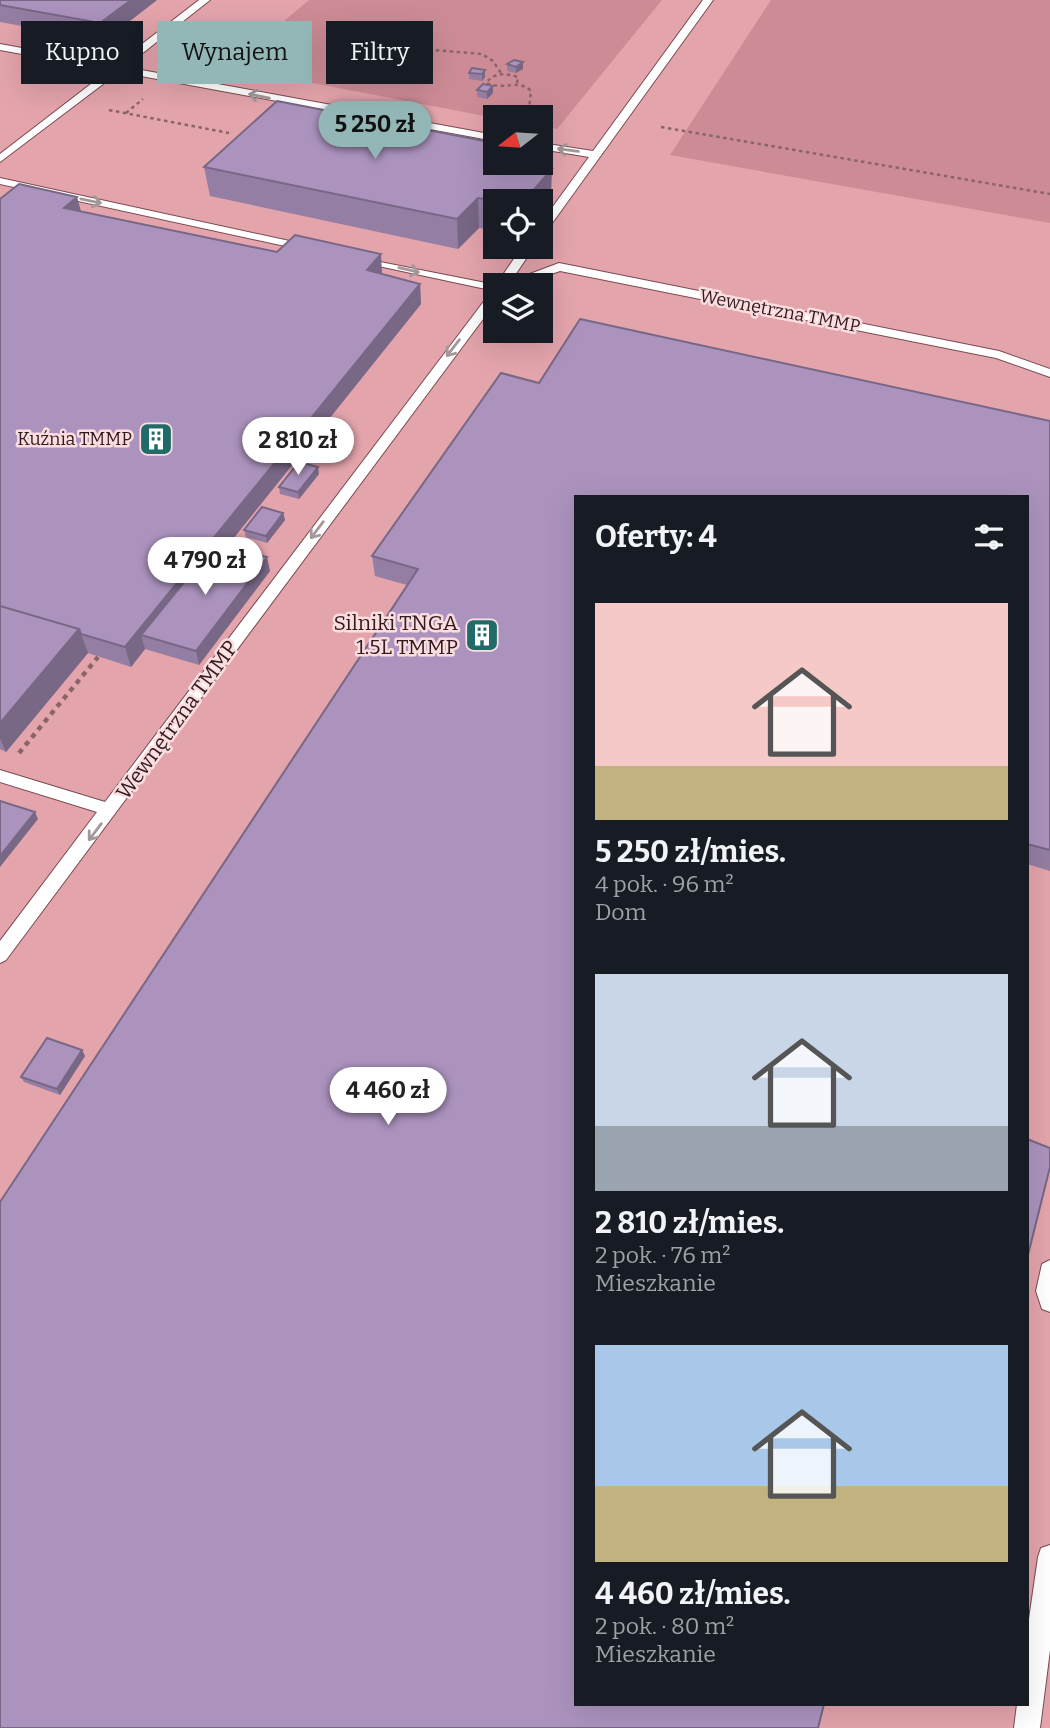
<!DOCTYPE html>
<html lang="pl">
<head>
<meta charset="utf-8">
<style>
	body { margin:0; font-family:Bitter,serif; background:#242831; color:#f1f3f6; height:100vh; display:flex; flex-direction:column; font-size:26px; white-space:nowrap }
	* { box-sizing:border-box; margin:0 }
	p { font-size:23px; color:#9ea1a6 }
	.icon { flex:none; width:38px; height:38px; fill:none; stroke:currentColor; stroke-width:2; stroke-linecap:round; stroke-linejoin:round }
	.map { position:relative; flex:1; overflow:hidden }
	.side { position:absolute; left:574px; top:495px; width:455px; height:1211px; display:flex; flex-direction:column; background:#171b24; border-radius:0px; box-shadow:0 7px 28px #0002 }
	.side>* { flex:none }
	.guide { position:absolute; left:21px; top:21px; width:448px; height:63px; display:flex; gap:14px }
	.needle { width:46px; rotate:253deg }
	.buttons { position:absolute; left:483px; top:105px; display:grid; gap:14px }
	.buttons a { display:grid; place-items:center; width:70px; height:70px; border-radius:0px; background:#171b24; box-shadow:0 7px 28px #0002; font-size:35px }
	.price { position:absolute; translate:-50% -60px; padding:0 16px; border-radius:24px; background:#fff; color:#222; font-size:23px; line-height:46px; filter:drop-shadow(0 2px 4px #0008) }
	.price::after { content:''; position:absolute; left:50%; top:42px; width:21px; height:16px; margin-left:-10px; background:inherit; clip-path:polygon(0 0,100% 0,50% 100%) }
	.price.on { background:#93b6b6; color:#111 }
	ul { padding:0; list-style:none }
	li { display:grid; align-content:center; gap:14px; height:371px; padding:0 21px }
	li span { display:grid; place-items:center; height:217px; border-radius:0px; color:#555 }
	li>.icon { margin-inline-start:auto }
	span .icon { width:126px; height:126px; fill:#fffc; stroke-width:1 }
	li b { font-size:30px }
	h2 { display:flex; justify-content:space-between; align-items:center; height:84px; padding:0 21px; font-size:30px }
	.tag { padding:0 24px; border-radius:0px; background:#171b24; box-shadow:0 7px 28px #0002; font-size:24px; line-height:63px }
	.tag.on { background:#93b6b6; color:#111 }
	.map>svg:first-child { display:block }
	.built { fill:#e4a4ac; fill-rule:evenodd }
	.green { fill:#cd8c95 }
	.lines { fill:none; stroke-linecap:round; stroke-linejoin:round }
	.lane-casing { stroke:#7b4a51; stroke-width:2 }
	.path-far2 { stroke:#8b6469; stroke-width:2.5; stroke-dasharray:3.5 3.5; stroke-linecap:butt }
	.path-far1 { stroke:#8b6469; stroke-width:3.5; stroke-dasharray:4.5 4.5; stroke-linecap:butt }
	.path { stroke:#8b6469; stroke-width:4.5; stroke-dasharray:5 5; stroke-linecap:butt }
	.lane { fill:#fff; fill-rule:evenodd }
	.wall { fill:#947ea3 }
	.shaded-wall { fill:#786785 }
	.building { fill:#ac93be; stroke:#786785; stroke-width:2 }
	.oneway { stroke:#a2989a }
	.labels { text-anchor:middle; stroke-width:5; stroke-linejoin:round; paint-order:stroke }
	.far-street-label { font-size:18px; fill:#301b1e; stroke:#fbdde0 }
	.far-poi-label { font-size:18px; fill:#301b1e; stroke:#fbdde0; text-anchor:end }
	.poi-label { font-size:21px; fill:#301b1e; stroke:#fbdde0; text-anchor:end }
	.street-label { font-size:21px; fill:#301b1e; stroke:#fbdde0 }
</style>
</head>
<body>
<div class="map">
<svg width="1050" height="1728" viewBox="0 0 1050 1728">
	<rect width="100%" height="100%" fill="#edb3ba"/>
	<!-- built -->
	<path class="built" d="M0,0H1050V1728H0ZM495,117H541V163H495ZM495,201H541V247H495ZM495,285H541V331H495ZM576,497H1027V1704H576Z"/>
	<!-- green -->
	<path class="green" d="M309,0H662L557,129L541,126V117L495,118L229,67Z
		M771,0H1050V223L670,155Z"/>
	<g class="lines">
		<!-- lane casing -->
		<g class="lane-casing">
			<path id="lane" d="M199,0H210L125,67L495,135V141L119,72L0,162V154L109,70L0,50V44L115,65Z
				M703,0H713L545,233L541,234V223L589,157L541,149V143L593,151Z
				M0,178L308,245L314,248L308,251L0,184Z
				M522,247H534L511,281L559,263L999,351L1050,369V377L996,358L560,271L520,285H495V303L6,960L0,963V941L97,812L0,782V770L105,802L491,292L495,291L355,261V257L496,285Z
				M1050,1260V1312L1042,1309L1036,1291L1042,1264Z
				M1050,1545V1650L1040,1728H1014L1017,1704H1027V1633L1038,1557L1041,1548Z"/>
		</g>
		<!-- path-far2 -->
		<path class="path-far2" d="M373,45L482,54L493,61L501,73
			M517,83L518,77C505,73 495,72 486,83C507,91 517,78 531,91L529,109L522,117
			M109,110L229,133
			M126,113L143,99
			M661,127L1050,194"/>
		<!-- path-far1 -->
		<path class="path-far1" d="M309,448L342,454"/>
		<!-- path -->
		<path class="path" d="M19,753L98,657"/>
		<!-- lane -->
		<use href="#lane" class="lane"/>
	</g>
	<!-- wall -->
	<path class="wall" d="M0,0H157L104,41L0,22Z
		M507,64L523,69L516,73L507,71Z
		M472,68L485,77L482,81L469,79V73Z
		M477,90L493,93L487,99L477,97Z
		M204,167L551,198L541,201H495V230L479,228L458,249L210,196Z
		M77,197L80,211L277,252L382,273L381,274L420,284L421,304L227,546L270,571L199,665L145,649L131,667L88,653L6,752L0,749V199Z
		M539,383L1050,421V871L1027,864V497L407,585L375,576L372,556Z
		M319,474L299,499L280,494L279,487Z
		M283,513L285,520L267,543L246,537L244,530Z
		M82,1050L85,1056L60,1095L24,1082L21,1077Z"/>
	<!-- shaded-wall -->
	<path class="shaded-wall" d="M131,0H157L104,41L100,23Z
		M523,62V69L516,73V67Z
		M485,70V77L482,81V74Z
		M493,86V93L487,99V92Z
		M552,169L551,198L541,211V201H524Z
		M77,197L82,215L64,208Z
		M478,198L479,228L458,249L457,219Z
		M381,254L382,273L369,289L367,270Z
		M420,284L421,304L153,639L141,635L145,649L131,667L125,647Z
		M318,467L319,474L299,499L298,492Z
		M283,513L285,520L267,543L266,536Z
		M267,557L270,571L199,665L196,651Z
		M79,629L88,653L6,752L0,738V723Z
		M35,812L38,819L0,867V856Z
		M82,1050L85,1056L60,1095L57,1089Z"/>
	<!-- building -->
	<path class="building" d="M0,0H131L100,23L0,5Z
		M514,60L523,62L516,67L507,64Z
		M472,68L485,70L482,74L469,73Z
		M483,84L493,86L487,92L477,90Z
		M277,101L495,143V163H520L552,169L524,201H500L478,198L457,219L204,167Z
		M19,184L77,197L64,208L277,252L295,235L381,254L367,270L420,284L125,647L81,634L79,629L0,606V199Z
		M580,319L1050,421V850L1027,844V497H576V1704H824L818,1728H0V1202L418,569L372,556L501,373L539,383Z
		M299,462L318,467L298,492L279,487Z
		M262,507L283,513L266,536L244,530Z
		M216,543L267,557L196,651L141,635Z
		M0,606L79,629L0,723Z
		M0,801L35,812L0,856Z
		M47,1038L82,1050L57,1089L21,1077Z
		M1027,1139L1050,1148V1167L1027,1259Z"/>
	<!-- one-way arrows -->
	<defs><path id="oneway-shaft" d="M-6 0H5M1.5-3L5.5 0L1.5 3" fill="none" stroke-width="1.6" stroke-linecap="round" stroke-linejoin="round" transform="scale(1.75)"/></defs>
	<g class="oneway">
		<use href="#oneway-shaft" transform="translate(259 96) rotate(-169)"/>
		<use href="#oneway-shaft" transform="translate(568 150) rotate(-172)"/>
		<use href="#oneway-shaft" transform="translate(91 201) rotate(12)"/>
		<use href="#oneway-shaft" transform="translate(409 270) rotate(13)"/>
		<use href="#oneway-shaft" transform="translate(453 348) rotate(128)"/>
		<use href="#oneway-shaft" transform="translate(317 530) rotate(127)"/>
		<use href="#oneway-shaft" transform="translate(95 832) rotate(127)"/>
	</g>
	<!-- icons -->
	<defs>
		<g id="building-square" transform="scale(1.75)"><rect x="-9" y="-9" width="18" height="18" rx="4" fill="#206b68" stroke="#fbdde0"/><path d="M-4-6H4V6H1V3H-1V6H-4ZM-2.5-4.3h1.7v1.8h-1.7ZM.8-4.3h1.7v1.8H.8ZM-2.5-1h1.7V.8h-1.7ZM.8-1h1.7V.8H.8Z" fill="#fff"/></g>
	</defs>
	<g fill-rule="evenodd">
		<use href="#building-square" x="156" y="439"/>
		<use href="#building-square" x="482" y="635"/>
	</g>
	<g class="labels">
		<!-- far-street labels -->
		<g class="far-street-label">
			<text transform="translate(780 311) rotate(11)" y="6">Wewnętrzna TMMP</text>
		</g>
		<!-- far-poi labels -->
		<g class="far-poi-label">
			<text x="132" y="445">Kuźnia TMMP</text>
		</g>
		<!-- poi labels -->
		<g class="poi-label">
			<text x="458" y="630">Silniki TNGA<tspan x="458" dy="24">1.5L TMMP</tspan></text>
		</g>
		<!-- street labels -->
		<g class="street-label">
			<text transform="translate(177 720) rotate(-54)" y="7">Wewnętrzna TMMP</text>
		</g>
	</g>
</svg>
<div class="buttons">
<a><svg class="needle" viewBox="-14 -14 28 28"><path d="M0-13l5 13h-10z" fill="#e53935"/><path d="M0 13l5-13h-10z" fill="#9ea1a6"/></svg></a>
<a><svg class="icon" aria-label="locate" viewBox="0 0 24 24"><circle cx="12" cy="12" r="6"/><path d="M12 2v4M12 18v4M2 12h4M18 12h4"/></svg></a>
<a><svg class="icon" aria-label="layers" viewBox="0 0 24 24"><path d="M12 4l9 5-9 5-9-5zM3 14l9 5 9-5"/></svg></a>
</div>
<b class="price on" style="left:375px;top:161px">5 250 zł</b>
<b class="price" style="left:298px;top:477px">2 810 zł</b>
<b class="price" style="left:205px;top:597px">4 790 zł</b>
<b class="price" style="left:388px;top:1127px">4 460 zł</b>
<div class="guide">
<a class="tag">Kupno</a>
<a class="tag on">Wynajem</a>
<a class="tag">Filtry</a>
</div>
<section class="side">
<h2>Oferty: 4<svg class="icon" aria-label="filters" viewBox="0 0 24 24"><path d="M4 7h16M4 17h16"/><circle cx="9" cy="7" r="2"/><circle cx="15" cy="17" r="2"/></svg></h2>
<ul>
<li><span style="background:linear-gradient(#f6c9c9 75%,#c2b280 0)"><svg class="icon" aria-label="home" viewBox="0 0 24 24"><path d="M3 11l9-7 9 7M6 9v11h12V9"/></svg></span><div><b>5 250 zł/mies.</b><p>4 pok. · 96 m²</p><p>Dom</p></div></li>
<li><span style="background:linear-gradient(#c9d6e8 70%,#9aa5b1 0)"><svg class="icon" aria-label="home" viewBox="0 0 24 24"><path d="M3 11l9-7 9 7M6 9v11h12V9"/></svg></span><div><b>2 810 zł/mies.</b><p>2 pok. · 76 m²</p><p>Mieszkanie</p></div></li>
<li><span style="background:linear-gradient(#a9c7e8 65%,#c2b280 0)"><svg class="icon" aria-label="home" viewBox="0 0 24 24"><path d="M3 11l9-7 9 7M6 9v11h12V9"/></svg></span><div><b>4 460 zł/mies.</b><p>2 pok. · 80 m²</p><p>Mieszkanie</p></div></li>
</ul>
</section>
</div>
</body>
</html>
